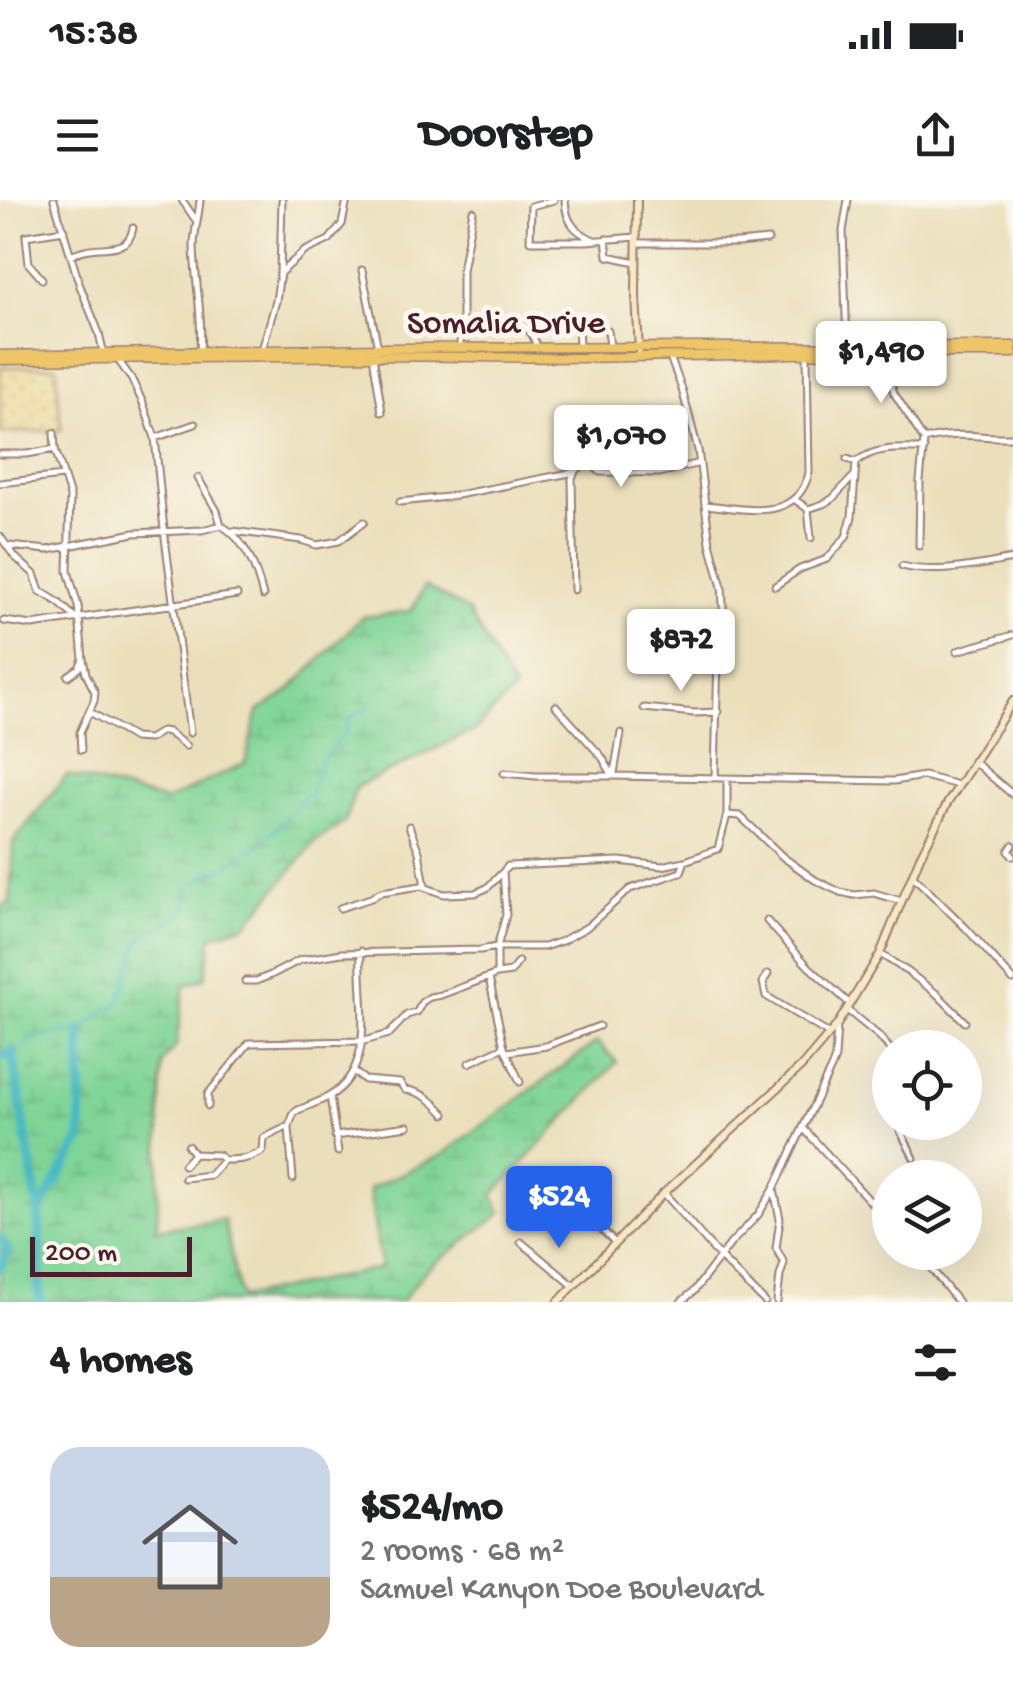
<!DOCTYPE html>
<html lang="en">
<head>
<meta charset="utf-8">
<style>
	body { margin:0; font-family:"Gochi Hand",sans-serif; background:#f6f6f6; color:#202124; height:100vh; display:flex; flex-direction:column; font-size:38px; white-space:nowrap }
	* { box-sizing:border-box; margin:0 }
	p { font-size:32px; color:#757577 }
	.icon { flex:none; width:55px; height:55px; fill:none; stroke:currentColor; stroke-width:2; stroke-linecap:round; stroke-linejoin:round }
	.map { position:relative; height:1102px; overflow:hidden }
	.panel { display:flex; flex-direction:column; background:#fff; flex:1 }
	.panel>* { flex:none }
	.fabs { position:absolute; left:872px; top:830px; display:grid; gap:20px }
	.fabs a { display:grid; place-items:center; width:110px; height:110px; border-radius:50%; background:#fff; box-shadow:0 10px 40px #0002; font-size:50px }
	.scale { position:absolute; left:30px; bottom:25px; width:162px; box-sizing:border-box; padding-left:10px; border:5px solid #4a1f2b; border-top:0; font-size:28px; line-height:35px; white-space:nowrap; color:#4a1f2b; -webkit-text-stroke:8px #fbf7ec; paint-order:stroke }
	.price { position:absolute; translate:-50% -85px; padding:0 22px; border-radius:10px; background:#fff; color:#222; font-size:32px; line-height:65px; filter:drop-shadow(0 2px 5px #0008) }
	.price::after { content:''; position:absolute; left:50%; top:60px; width:30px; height:22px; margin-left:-15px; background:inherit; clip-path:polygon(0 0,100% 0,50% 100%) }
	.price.current { background:#2563eb; color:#fff }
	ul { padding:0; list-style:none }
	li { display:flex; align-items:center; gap:30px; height:250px; padding:0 50px }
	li+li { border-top:2px solid #e0e0e0 }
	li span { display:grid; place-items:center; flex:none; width:280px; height:200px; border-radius:30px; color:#555 }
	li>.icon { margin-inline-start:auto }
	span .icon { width:120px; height:120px; fill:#fffc; stroke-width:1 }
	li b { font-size:42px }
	h2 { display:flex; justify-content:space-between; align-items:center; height:120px; padding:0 50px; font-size:42px }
	.status { display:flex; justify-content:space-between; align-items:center; height:70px; padding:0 50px; background:#fff; direction:ltr }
	.status svg { height:28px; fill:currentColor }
	header { display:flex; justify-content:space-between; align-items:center; height:130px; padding:0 50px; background:#fff; font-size:45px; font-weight:700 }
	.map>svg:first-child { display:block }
	.wetland { fill:url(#wetland-marsh); stroke:#647a60; stroke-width:2.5 }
	.sand { fill:url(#sand-dots); stroke:#9c7c64; stroke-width:2.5 }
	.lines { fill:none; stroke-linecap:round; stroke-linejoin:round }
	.stream { stroke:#4bbac3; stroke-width:2.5 }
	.river { stroke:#4bbac3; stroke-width:10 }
	.street-casing { stroke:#9a7f73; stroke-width:9 }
	.secondary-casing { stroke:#9a7f73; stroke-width:10 }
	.primary-casing { stroke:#9a7f73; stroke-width:11 }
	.street { stroke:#fff; stroke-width:5 }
	.secondary { stroke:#f8e8c3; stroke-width:6 }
	.primary { stroke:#eec569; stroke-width:8 }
	.labels { text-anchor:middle; stroke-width:10; stroke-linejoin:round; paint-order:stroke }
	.street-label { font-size:35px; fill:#4a1f2b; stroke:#fbf7ec }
</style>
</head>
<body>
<div class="status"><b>15:38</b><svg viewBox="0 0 49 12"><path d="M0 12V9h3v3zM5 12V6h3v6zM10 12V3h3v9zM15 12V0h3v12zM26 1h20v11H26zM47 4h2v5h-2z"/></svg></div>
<header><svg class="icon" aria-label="menu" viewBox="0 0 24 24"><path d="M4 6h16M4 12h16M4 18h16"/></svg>Doorstep<svg class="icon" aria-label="share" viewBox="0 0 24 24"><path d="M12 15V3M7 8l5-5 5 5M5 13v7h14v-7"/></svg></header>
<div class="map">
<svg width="1013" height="1102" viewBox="0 0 1013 1102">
	<defs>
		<pattern id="wetland-marsh" width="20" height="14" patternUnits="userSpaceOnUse" patternTransform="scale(2.5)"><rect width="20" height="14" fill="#7fd496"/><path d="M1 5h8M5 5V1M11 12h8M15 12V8" fill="none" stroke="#6fb681"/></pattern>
		<pattern id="sand-dots" width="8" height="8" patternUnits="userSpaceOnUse" patternTransform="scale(2.5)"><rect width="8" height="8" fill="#eeda9e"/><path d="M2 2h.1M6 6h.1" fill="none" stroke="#cebb88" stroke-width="1.8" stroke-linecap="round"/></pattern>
	</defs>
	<rect width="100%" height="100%" fill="#fbf7ec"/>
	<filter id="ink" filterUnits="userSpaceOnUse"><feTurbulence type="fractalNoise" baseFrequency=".01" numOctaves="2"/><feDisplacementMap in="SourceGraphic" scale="20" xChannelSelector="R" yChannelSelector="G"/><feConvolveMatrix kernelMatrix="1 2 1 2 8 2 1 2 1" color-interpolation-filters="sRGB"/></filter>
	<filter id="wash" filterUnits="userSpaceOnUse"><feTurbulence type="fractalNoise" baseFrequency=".0048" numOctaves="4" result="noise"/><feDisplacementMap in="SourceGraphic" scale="40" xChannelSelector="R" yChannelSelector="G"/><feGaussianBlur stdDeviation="2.25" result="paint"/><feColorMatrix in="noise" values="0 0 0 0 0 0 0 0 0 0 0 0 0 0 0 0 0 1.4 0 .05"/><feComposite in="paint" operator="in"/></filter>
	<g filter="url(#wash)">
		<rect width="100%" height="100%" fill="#ebdfbb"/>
		<!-- wetland -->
		<path class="wetland" d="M425,386L468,411L514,490L475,530L356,587L345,622L316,641L246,725L212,736L205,778L185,785L176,846L162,863L157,1029L224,1020L240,1098L381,1068L369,989L442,955L597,842L617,862L493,995L502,1013L425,1071L401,1102H0V708L10,702L13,642L67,575L166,601L245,563L258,511L287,493L362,417L411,411Z"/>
		<!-- sand -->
		<path class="sand" d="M56,166L61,230L0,233V167Z"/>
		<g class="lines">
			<!-- stream -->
			<path class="stream" d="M12,851L36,838L81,830L120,801L139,741L184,710L194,684L207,675L226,667L262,643L311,591L320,562L344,534L351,517L369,508"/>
			<!-- river -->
			<path class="river" d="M0,858L12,851L39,1013V1092L41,1102
				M39,1012L81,939V830
				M0,1039L7,1050L0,1068"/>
		</g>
	</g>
	<g filter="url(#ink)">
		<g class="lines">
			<!-- street casing -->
			<g class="street-casing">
				<path id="street" d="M54,0L80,86L99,133L103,151
					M182,0L195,19
					M200,0C199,16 194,30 194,47C195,82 203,115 200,150
					M554,0L531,6L530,41H586L637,37
					M565,0C566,22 574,31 594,40
					M606,39L608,56L636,62
					M637,43H738L768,40
					M71,56C92,40 128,59 133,28
					M362,70L378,148
					M280,73L305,51L329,40L342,24L347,0
					M42,79L29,64L26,36L64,30
					M492,120C517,120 532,123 537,149
					M847,145L843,31L848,0
					M579,146L578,125L595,124L608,131L610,146
					M459,148L462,131V70L473,11
					M262,150L276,101L280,73L282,0
					M881,153L894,193L924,240L920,281L919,346
					M373,156L382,212
					M670,157L682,189L698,250L710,343L722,387L724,424L718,452L715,578
					M118,160L131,178L143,203L155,238L164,330L190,533
					M54,233L55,249L70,296L68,371L78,406L83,459
					M155,238L195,224
					M924,240C954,231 982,238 1013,237
					M0,254H27L55,249
					M856,262C876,246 900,249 924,249
					M198,278L217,311L221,325C246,340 256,368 263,396
					M0,283L63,276
					M794,299L808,309L823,304L832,299L854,276
					M400,302L447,297L575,272
					M705,305C744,308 796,324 809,273L807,154
					M808,309L811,338
					M233,331L301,340L317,345L339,341L364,322
					M0,336L14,356L34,374L40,391L58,402L78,420
					M9,346L48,350L134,333L202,330L221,325
					M902,366C937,375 978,365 1013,359
					M775,386L800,369L827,359L846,337L852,317L856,262L847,259
					M574,390L572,278L575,272L587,261L593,264L600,272L659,273L700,263
					M4,421L32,425L237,395
					M957,451L1013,435
					M68,476L79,468L83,459L86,474L95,492L94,501L80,532L81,550
					M556,506L602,557L613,576
					M644,508L695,513L718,512
					M90,512L134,538L149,539L162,531L168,532L186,546
					M973,561L1013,595
					M504,573L536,576H613L894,581L924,576L958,585
					M614,573L621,533
					M727,615L740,616L783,657L815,680L840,692L854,695L874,693L901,701
					M409,626L419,652L425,686
					M1013,645L1009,651L1013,656
					M914,677L966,728L1013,780
					M340,708L371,698L381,692L421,686L444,694L475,693L487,688L503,672
					M767,721L809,767L850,804
					M880,754L907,771L937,794L965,822
					M497,774L511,772L518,762
					M768,774L763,782L766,796L829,834
					M489,778L504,847L520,882
					M245,781H256L271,775L300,760L342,753L480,750L497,747L506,715L503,672L508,666L619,661L662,666L685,661
					M847,810L879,836L890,849
					M507,852L546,846L599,826
					M469,863L504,847
					M354,872L365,880L400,883L405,890C422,891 434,902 445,914
					M330,896L338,952
					M208,906V894L249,843L364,841L389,834L407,815L417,812L422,802L430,797L441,795L497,774V747H544L562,741L587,727L630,689L681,672L685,661L718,649L727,615V579
					M896,922L914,958
					M289,928L293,979
					M804,929L890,1023
					M335,936L408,926
					M194,954L218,955L224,960C240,960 250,959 263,951L264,938L289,926L294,913L298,910C308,906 319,902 328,897C379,868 358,800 361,751
					M184,965L194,954L188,946
					M184,978L210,975L224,960
					M774,990L780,1019L776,1048L784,1063L780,1076L777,1102
					M564,992L614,1042
					M664,993L720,1057L765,1102
					M521,1042L574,1086
					M918,1052L958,1102
					M681,1102L694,1091L731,1043L758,1015L774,989L832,866L835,858L837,825"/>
			</g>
			<!-- secondary casing -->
			<g class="secondary-casing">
				<path id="secondary" d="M637,0L636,96L639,150
					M558,1102L664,993L802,866L837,825L880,754L920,657L947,604L1013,501"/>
			</g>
			<!-- primary casing -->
			<g class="primary-casing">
				<path id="primary" d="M0,155L378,148L1013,146
					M0,160L373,156L580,158L846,153H1013"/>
			</g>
			<!-- street -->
			<use href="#street" class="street"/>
			<!-- secondary -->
			<use href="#secondary" class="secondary"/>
			<!-- primary -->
			<use href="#primary" class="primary"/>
		</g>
	</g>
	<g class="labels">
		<!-- street labels -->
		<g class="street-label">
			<text x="506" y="132">Somalia Drive</text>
		</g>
	</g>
</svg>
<div class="fabs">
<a><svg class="icon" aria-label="locate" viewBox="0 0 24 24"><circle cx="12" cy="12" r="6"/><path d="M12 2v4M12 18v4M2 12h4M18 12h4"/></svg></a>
<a><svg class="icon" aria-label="layers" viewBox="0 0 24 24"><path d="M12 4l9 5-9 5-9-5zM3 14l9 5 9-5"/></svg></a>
</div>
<div class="scale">200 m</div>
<b class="price" style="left:881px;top:206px">$1,490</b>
<b class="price" style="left:621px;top:290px">$1,070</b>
<b class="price" style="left:681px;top:494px">$872</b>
<b class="price current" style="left:559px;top:1051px">$524</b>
</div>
<section class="panel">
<h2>4 homes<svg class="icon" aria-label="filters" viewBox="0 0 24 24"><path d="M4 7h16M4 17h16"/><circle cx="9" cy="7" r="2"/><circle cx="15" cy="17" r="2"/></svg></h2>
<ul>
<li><span style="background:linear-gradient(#c9d6e8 65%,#b9a48a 0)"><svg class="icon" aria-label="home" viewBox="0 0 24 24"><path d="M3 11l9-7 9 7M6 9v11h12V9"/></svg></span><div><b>$524/mo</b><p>2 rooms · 68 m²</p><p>Samuel Kanyon Doe Boulevard</p></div></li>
</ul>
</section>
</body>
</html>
